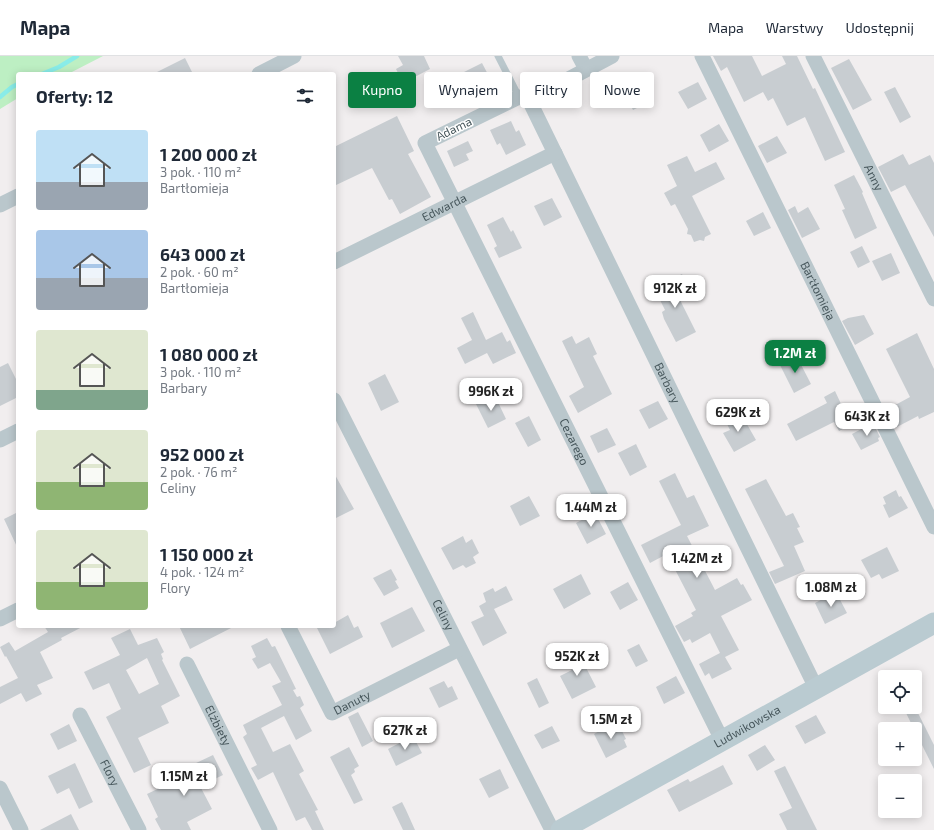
<!DOCTYPE html>
<html lang="pl">
<head>
<meta charset="utf-8">
<style>
	body { margin:0; font-family:"Exo 2",sans-serif; background:#f2f2f3; color:#1f2937; height:100vh; display:flex; flex-direction:column; font-size:15px; white-space:nowrap }
	* { box-sizing:border-box; margin:0 }
	p { font-size:13px; color:#747a83 }
	.icon { flex:none; width:22px; height:22px; fill:none; stroke:currentColor; stroke-width:2; stroke-linecap:round; stroke-linejoin:round }
	.map { position:relative; flex:1; overflow:hidden }
	.drawer { position:absolute; left:16px; top:16px; width:320px; height:556px; display:flex; flex-direction:column; background:#fff; border-radius:4px; box-shadow:0 2px 10px #0003 }
	.drawer>* { flex:none }
	.banner { position:absolute; left:348px; top:16px; width:380px; height:36px; display:flex; gap:8px }
	.controls { position:absolute; left:878px; top:614px; display:grid; gap:8px }
	.controls a { display:grid; place-items:center; width:44px; height:44px; border-radius:4px; background:#fff; box-shadow:0 2px 10px #0003; font-size:20px }
	.price { position:absolute; translate:-50% -34px; padding:0 9px; border-radius:8px; background:#fff; color:#222; font-size:13px; line-height:26px; filter:drop-shadow(0 1px 2px #0008) }
	.price::after { content:''; position:absolute; left:50%; top:24px; width:12px; height:9px; margin-left:-6px; background:inherit; clip-path:polygon(0 0,100% 0,50% 100%) }
	.price.current { background:#0b8043; color:#fff }
	ul { padding:0; list-style:none }
	li { display:flex; align-items:center; gap:12px; height:100px; padding:0 20px }
	li span { display:grid; place-items:center; flex:none; width:112px; height:80px; border-radius:4px; color:#555 }
	li>.icon { margin-inline-start:auto }
	span .icon { width:48px; height:48px; fill:#fffc; stroke-width:1 }
	li b { font-size:17px }
	h2 { display:flex; justify-content:space-between; align-items:center; height:48px; padding:0 20px; font-size:17px }
	.pill { padding:0 14px; border-radius:4px; background:#fff; box-shadow:0 2px 10px #0003; font-size:14px; line-height:36px }
	.pill.current { background:#0b8043; color:#fff }
	header { display:flex; align-items:center; gap:24px; box-sizing:border-box; height:56px; padding:0 20px; background:#fff; border-bottom:1px solid #e0e1e3 }
	header strong { font-size:19px }
	nav { display:flex; gap:22px; margin-inline-start:auto; font-size:14px }
	.map>svg:first-child { display:block }
	.green { fill:#bdefc3 }
	.lines { fill:none; stroke-linecap:round; stroke-linejoin:round }
	.stream { stroke:#89ece8; stroke-width:4.5 }
	.building { fill:#c8cdd1; fill-rule:evenodd }
	.lane { stroke:#bac7cc; stroke-width:7 }
	.street { stroke:#bac7cc; stroke-width:15 }
	.secondary { stroke:#bacbd1; stroke-width:21 }
	.labels { text-anchor:middle; stroke-width:3; stroke-linejoin:round; paint-order:stroke }
	.street-label { font-size:12px; fill:#47575c; stroke:#fff }
</style>
</head>
<body>
<header>
<strong>Mapa</strong>
<nav><a>Mapa</a><a>Warstwy</a><a>Udostępnij</a></nav>
</header>
<div class="map">
<svg width="934" height="774" viewBox="0 0 934 774">
	<rect width="100%" height="100%" fill="#f1eeef"/>
	<!-- green -->
	<path class="green" d="M0,0H103L68,18H18V42L0,53Z"/>
	<g class="lines">
		<!-- stream -->
		<path class="stream" d="M42,18L59,11L77,0
			M0,41L12,31L18,28"/>
	</g>
	<!-- building -->
	<path class="building" d="M398,0H424L430,13L403,27L396,13L403,9Z
		M713,0H752L762,20L786,8L782,0H797L813,33L815,32L845,96L825,105L805,61L787,70L773,42L768,45L763,36L744,46L727,11L721,15Z
		M185,2L193,18H153Z
		M849,3L872,44L853,54L831,12Z
		M482,7L493,28L473,38L462,17Z
		M641,20L653,44L633,54L621,30Z
		M698,26L707,43L688,53L678,36Z
		M895,31L911,61L900,67L884,36Z
		M397,60L414,95L408,98L431,141L400,158L392,143L389,144L372,112L334,130V91Z
		M511,65L516,76L519,74L526,89L506,99L500,87L497,89L490,74Z
		M719,68L729,85L709,96L700,79Z
		M777,80L787,97L767,107L758,90Z
		M468,85L473,95L466,98L469,104L454,111L447,95Z
		M903,98L909,109L930,99L934,107V181L905,129L891,136L878,111Z
		M687,100L695,116L716,106L725,123L692,140L711,178L705,181L704,185L700,184L694,186L691,179L687,178L688,173L675,148L671,150L664,137L677,130L667,109Z
		M854,119L863,136L862,137L877,172L855,183L842,154L845,153L834,129Z
		M552,142L562,161L544,170L534,150Z
		M795,150L798,157L808,151L820,173L802,182L788,154Z
		M763,156L771,172L754,180L746,165Z
		M503,161L511,176L513,174L522,192L499,202L494,192L497,190L487,169Z
		M862,190L870,206L858,212L850,196Z
		M891,197L900,217L882,225L872,205Z
		M682,218L687,229L675,234L696,276L676,286L664,263L662,256L665,254L654,232Z
		M473,256L486,284L502,276L507,286L510,284L516,297L493,308L487,297L465,308L457,292L472,284L461,262Z
		M864,259L874,278L855,289L842,265L848,262Z
		M917,277L934,313V356L919,363L918,360L895,372L886,354L910,341L886,293Z
		M572,280L576,288L589,281L597,298L593,300L612,338L578,357L569,340L584,331L562,285Z
		M796,299L811,328L794,337L779,307Z
		M8,307L18,327V341L0,350V311Z
		M385,318L399,346L381,355L368,327Z
		M835,335L842,350L846,348L856,366L839,375L834,366L796,385L787,368L827,347L824,341Z
		M485,341L488,346L496,342L506,363L488,372L475,346Z
		M658,345L668,363L649,373L639,354Z
		M740,356L756,384L734,396L723,377L730,374L725,364Z
		M529,360L541,384L528,391L515,367Z
		M873,367L880,381L878,382L879,385L861,394L852,378Z
		M607,372L616,389L598,397L590,380Z
		M636,388L647,411L630,420L618,397Z
		M334,417L354,453L334,463Z
		M675,417L687,442L694,439L709,470L687,480L715,534L737,522L741,529L743,528L752,544L721,560L739,594L725,601L732,613L712,623L709,617L705,620L699,608L720,597L710,577L692,587L690,583L684,586L675,570L693,560L691,557L696,554L667,498L650,507L641,489L681,469L659,425Z
		M766,423L786,460L793,457L800,471L797,472L804,486L794,490L805,515L775,528L769,516L784,510L745,433Z
		M896,434L899,441L901,440L908,452L889,462L883,449L886,448L883,441Z
		M529,440L540,460L520,470L510,450Z
		M18,456V493L4,463Z
		M595,457L606,478L587,488L576,467Z
		M463,480L466,487L472,483L479,497L473,501L476,507L466,512L463,509L453,514L441,492Z
		M887,491L899,515L882,523L879,518L871,522L861,504Z
		M391,513L397,524L395,525L399,532L384,540L373,522Z
		M581,518L591,538L564,553L553,533Z
		M628,526L638,544L620,554L610,536Z
		M506,530L513,544L494,553L507,577L483,590L471,566L484,560L479,550L486,546L483,537L493,532L495,536Z
		M836,536L847,557L825,568L815,547Z
		M412,551L425,575L392,592L380,567Z
		M348,559L354,572L358,570L363,581L330,598L316,570H334V567Z
		M44,570H84L61,582L62,584L40,596L53,622L37,629L42,638L26,646L21,637L0,648V631L18,622L6,600L5,601L0,591L9,586L15,595L48,576Z
		M179,570H235L190,593Z
		M130,573L138,589L157,582L164,596L161,598L163,603L162,604L180,640L161,650L169,667L138,682L151,709L134,717L106,661L121,653L109,627L93,634L84,616L120,599L111,582ZM147,602L159,628L139,638L126,614Z
		M267,582L272,591L275,590L296,633L293,634L297,641L300,640L304,649L300,652L312,675L296,684L284,660L261,672L273,696L290,688L304,715L299,718L318,754L315,755L324,774H312L305,761L296,765L273,716L258,724L251,712L257,709L243,681L247,678L243,669L282,649L272,630L281,626L270,607L258,613L252,603L256,601L251,590Z
		M639,588L648,605L636,611L627,594Z
		M578,596L596,631L572,643L560,620L572,614L566,602Z
		M676,620L685,637L664,648L656,631Z
		M537,622L549,647L539,652L527,627Z
		M444,625L448,632L452,630L458,643L439,652L429,632Z
		M903,651H915L934,689V713Z
		M358,656L373,685L362,691L348,661Z
		M816,659L826,677L805,688L795,670Z
		M617,665L626,683L624,684L627,691L606,702L594,678Z
		M69,668L77,685L58,694L50,678Z
		M552,670L560,685L542,693L534,679Z
		M413,680L422,697L396,710L388,693Z
		M765,689L775,704L757,715L748,699Z
		M349,691L359,710L354,713L355,716L351,719L363,744L354,748L330,701Z
		M213,699L223,719L200,730L212,753L187,766L191,774H161L155,763L158,761L147,738L197,714L194,708Z
		M75,707L93,746L79,753L69,732L57,738L48,720Z
		M723,709L733,728L679,756L667,734L688,723L690,726Z
		M785,710L817,774H787L779,758L792,752L774,715Z
		M500,713L509,732L489,742L479,723Z
		M402,746L406,754L415,774H403L392,751Z
		M71,758L79,774H40Z"/>
	<g class="lines">
		<!-- lane -->
		<path class="lane" d="M498,0L519,41"/>
		<!-- street -->
		<g class="street">
			<path d="M579,0L586,13"/>
			<path id="s1" d="M612,0L529,44L519,41L425,87L722,684"/>
			<path id="s2" d="M702,0L934,471"/>
			<path id="s3" d="M813,0L934,243"/>
			<path d="M259,18L294,0"/>
			<path id="s4" d="M529,44L816,632"/>
			<path d="M0,149L18,140"/>
			<path id="s5" d="M334,206L555,97"/>
			<path id="s6" d="M334,344L552,774"/>
			<path d="M0,384L18,375"/>
			<path d="M0,563L18,554"/>
			<path id="s7" d="M288,570L332,657L459,593"/>
			<path id="s8" d="M187,608L270,774"/>
			<path id="s9" d="M80,659L139,774"/>
			<path d="M0,732L21,774"/>
		</g>
		<!-- secondary -->
		<path class="secondary" id="s10" d="M561,774L934,567"/>
	</g>
	<g class="labels">
		<!-- street labels -->
		<g class="street-label">
			<text transform="translate(454 73) rotate(-26)" y="4">Adama</text>
			<text dy="4" stroke="none"><textPath href="#s3" startOffset="136">Anny</textPath></text>
			<text dy="4" stroke="none"><textPath href="#s5" startOffset="123">Edwarda</textPath></text>
			<text dy="4" stroke="none"><textPath href="#s2" startOffset="262">Bartłomieja</textPath></text>
			<text dy="4" stroke="none"><textPath href="#s4" startOffset="315">Barbary</textPath></text>
			<text dy="4" stroke="none"><textPath href="#s1" startOffset="543">Cezarego</textPath></text>
			<text dy="4" stroke="none"><textPath href="#s6" startOffset="241">Celiny</textPath></text>
			<text dy="4" stroke="none"><textPath href="#s7" startOffset="120">Danuty</textPath></text>
			<text dy="4" stroke="none"><textPath href="#s8" startOffset="69">Elżbiety</textPath></text>
			<text dy="4" stroke="none"><textPath href="#s10" startOffset="213">Ludwikowska</textPath></text>
			<text dy="4" stroke="none"><textPath href="#s9" startOffset="65">Flory</textPath></text>
		</g>
	</g>
</svg>
<div class="controls">
<a><svg class="icon" aria-label="locate" viewBox="0 0 24 24"><circle cx="12" cy="12" r="6"/><path d="M12 2v4M12 18v4M2 12h4M18 12h4"/></svg></a>
<a>+</a>
<a>−</a>
</div>
<b class="price" style="left:675px;top:253px">912K zł</b>
<b class="price current" style="left:795px;top:318px">1.2M zł</b>
<b class="price" style="left:491px;top:356px">996K zł</b>
<b class="price" style="left:738px;top:377px">629K zł</b>
<b class="price" style="left:867px;top:381px">643K zł</b>
<b class="price" style="left:591px;top:472px">1.44M zł</b>
<b class="price" style="left:697px;top:523px">1.42M zł</b>
<b class="price" style="left:831px;top:552px">1.08M zł</b>
<b class="price" style="left:577px;top:621px">952K zł</b>
<b class="price" style="left:611px;top:684px">1.5M zł</b>
<b class="price" style="left:405px;top:695px">627K zł</b>
<b class="price" style="left:184px;top:741px">1.15M zł</b>
<div class="banner">
<a class="pill current">Kupno</a>
<a class="pill">Wynajem</a>
<a class="pill">Filtry</a>
<a class="pill">Nowe</a>
</div>
<section class="drawer">
<h2>Oferty: 12<svg class="icon" aria-label="filters" viewBox="0 0 24 24"><path d="M4 7h16M4 17h16"/><circle cx="9" cy="7" r="2"/><circle cx="15" cy="17" r="2"/></svg></h2>
<ul>
<li><span style="background:linear-gradient(#bfe0f5 65%,#9aa5b1 0)"><svg class="icon" aria-label="home" viewBox="0 0 24 24"><path d="M3 11l9-7 9 7M6 9v11h12V9"/></svg></span><div><b>1 200 000 zł</b><p>3 pok. · 110 m²</p><p>Bartłomieja</p></div></li>
<li><span style="background:linear-gradient(#a9c7e8 60%,#9aa5b1 0)"><svg class="icon" aria-label="home" viewBox="0 0 24 24"><path d="M3 11l9-7 9 7M6 9v11h12V9"/></svg></span><div><b>643 000 zł</b><p>2 pok. · 60 m²</p><p>Bartłomieja</p></div></li>
<li><span style="background:linear-gradient(#dfe7d0 75%,#7fa58c 0)"><svg class="icon" aria-label="home" viewBox="0 0 24 24"><path d="M3 11l9-7 9 7M6 9v11h12V9"/></svg></span><div><b>1 080 000 zł</b><p>3 pok. · 110 m²</p><p>Barbary</p></div></li>
<li><span style="background:linear-gradient(#dfe7d0 65%,#8fb573 0)"><svg class="icon" aria-label="home" viewBox="0 0 24 24"><path d="M3 11l9-7 9 7M6 9v11h12V9"/></svg></span><div><b>952 000 zł</b><p>2 pok. · 76 m²</p><p>Celiny</p></div></li>
<li><span style="background:linear-gradient(#dfe7d0 65%,#8fb573 0)"><svg class="icon" aria-label="home" viewBox="0 0 24 24"><path d="M3 11l9-7 9 7M6 9v11h12V9"/></svg></span><div><b>1 150 000 zł</b><p>4 pok. · 124 m²</p><p>Flory</p></div></li>
</ul>
</section>
</div>
</body>
</html>
